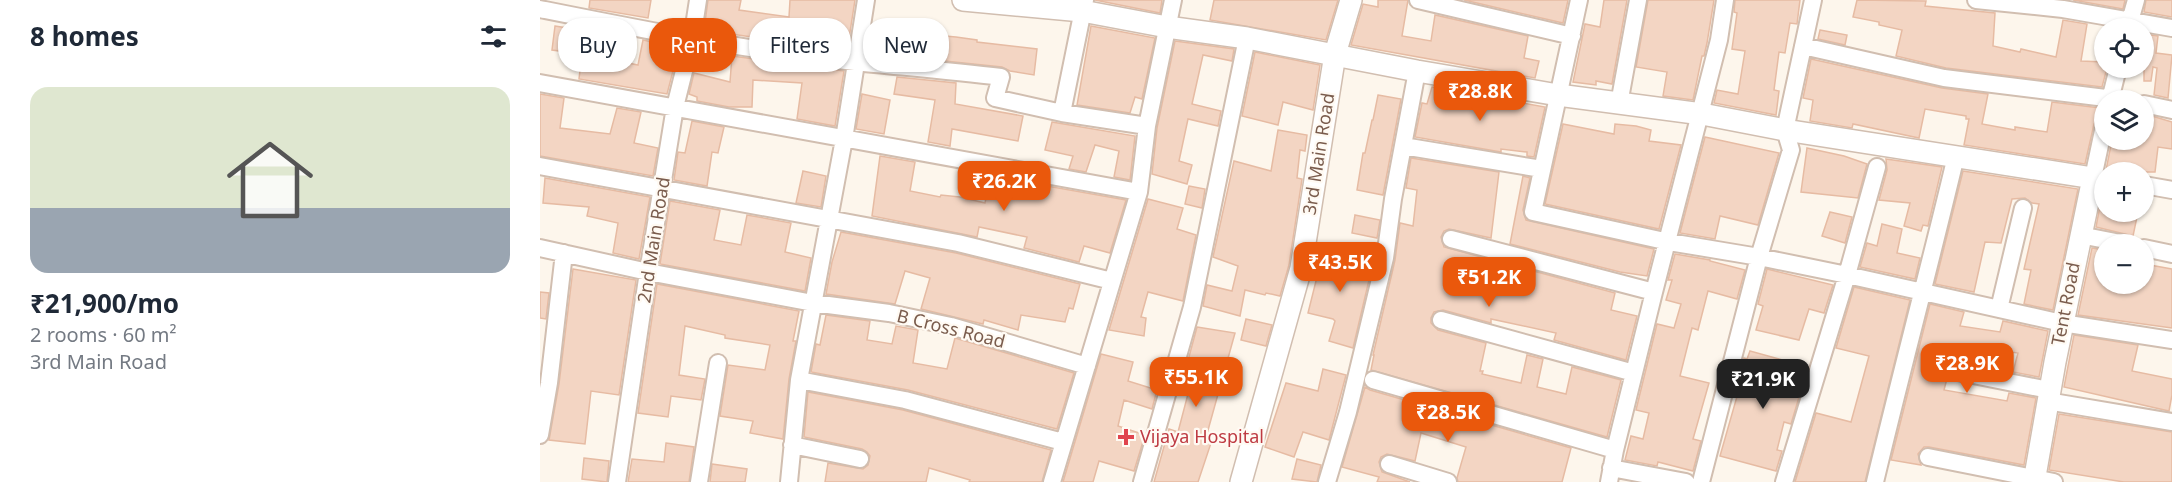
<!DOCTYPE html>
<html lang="en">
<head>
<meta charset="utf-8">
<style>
	body { margin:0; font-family:"Noto Sans",sans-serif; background:#f2f2f3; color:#1f2937; height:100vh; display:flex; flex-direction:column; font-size:22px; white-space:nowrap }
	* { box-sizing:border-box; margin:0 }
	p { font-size:20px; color:#747a83 }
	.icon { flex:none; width:33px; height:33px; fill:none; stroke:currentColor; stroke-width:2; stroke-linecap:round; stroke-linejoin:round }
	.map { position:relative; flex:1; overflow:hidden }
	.panel { display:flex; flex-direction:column; background:#fff; width:540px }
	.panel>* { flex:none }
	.guide { position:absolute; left:18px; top:18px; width:570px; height:54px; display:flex; gap:12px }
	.tools { position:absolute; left:1554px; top:18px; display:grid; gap:12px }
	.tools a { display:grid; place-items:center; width:60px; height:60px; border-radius:50%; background:#fff; box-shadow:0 2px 4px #0004; font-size:30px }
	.price { position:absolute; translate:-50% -51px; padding:0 14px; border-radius:12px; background:#ea580c; color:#fff; font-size:20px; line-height:39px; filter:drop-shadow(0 2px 3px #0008) }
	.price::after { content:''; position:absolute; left:50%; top:36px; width:18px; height:14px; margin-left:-9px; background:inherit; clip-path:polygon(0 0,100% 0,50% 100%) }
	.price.current { background:#222; color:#fff }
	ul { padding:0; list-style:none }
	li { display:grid; align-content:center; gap:12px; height:318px; padding:0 30px }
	li span { display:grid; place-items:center; height:186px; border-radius:18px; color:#555 }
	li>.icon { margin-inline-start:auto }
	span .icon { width:108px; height:108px; fill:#fffc; stroke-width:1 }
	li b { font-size:26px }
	h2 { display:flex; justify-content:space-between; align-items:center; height:72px; padding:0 30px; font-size:26px }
	.tag { padding:0 21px; border-radius:24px; background:#fff; box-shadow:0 2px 4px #0004; font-size:21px; line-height:54px }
	.tag.current { background:#ea580c; color:#fff }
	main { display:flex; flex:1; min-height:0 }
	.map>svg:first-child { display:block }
	.building { fill:#f3d5c3; stroke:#e6bba3; stroke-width:1.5 }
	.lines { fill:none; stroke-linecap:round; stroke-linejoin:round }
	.minor-casing { stroke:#d1beb0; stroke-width:20 }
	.tertiary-casing { stroke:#d1beb0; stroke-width:24 }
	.minor { stroke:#fff; stroke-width:16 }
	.tertiary { stroke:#fff; stroke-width:21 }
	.health-dot { fill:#e0444e; stroke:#fffaf3; stroke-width:2 }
	.labels { text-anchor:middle; stroke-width:4.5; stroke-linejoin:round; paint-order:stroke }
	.street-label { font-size:18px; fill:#7a5c4d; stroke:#fffaf3 }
	.health-label { font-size:18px; fill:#be3a42; stroke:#fffaf3; text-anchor:start }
</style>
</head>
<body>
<main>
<section class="panel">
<h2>8 homes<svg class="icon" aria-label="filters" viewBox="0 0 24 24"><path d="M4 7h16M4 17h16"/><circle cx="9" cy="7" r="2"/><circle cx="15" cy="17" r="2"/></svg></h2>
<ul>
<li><span style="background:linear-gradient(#dfe7d0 65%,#9aa5b1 0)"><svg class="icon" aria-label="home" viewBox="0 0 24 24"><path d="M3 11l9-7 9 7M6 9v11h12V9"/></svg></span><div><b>₹21,900/mo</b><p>2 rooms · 60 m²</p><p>3rd Main Road</p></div></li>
</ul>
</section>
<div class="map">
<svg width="1632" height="482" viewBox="0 0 1632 482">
	<rect width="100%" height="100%" fill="#fdf6ec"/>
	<!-- building -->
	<path class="building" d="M50,0H111L108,18L49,8Z
		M168,0H201L199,10L249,17L250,0H315L307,51L164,30Z
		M555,0H622L620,13Z
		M674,0H798L786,40L670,20Z
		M838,0H868L862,36L891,41L895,15L988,36L984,58L999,61L995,78L811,45L823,4L838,7Z
		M924,0H1028L1023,23Z
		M1064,0H1087L1072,84L1056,81V85L1033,82L1045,24L1060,27Z
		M1108,0H1174L1167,43L1164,56H1162L1153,100L1123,96L1127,72L1096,67Z
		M1195,0H1260L1257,24L1250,23L1245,53L1239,52L1234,90L1239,91L1236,115L1174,103L1177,90L1198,94L1205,51L1192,49L1197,13L1194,12Z
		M1317,0L1386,1L1385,6L1455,13L1453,46L1480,52L1481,49L1516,57L1523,20L1547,24L1541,61L1564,62V68H1567L1562,87L1406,68L1356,56L1362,30L1339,25V22L1313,17Z
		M1533,0H1585L1583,9Z
		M1606,0H1632V17L1604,12Z
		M15,26L47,31V29L76,35L73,60L98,65L103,40L139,48L127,94L39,79L42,54L12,50Z
		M551,26L615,38L602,99L595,97L590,113L537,105Z
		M332,28L349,31L416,37L437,40V42L497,49L494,75L470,71L462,67L328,53Z
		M1280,30L1307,35L1305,45L1278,39Z
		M1604,34L1618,36L1616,53L1632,55L1628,98L1614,95L1617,68L1613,67L1611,81H1604Z
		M635,41L694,49L692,61L663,55L652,104L681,111L678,126L648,119L639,161L652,165L647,184L612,174L617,128Z
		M715,52L780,65L773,110L743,102L738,125L702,116Z
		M192,56L304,71L295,126L257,119L262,83L213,80L212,107H189L157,101V97L149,94L154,73L190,82Z
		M1271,59L1402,88L1448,94L1442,124L1475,130V127L1507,132L1512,102L1560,108L1559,117L1554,124L1545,164L1424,145L1429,119H1426V116L1385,109L1379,138L1313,124L1312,128L1270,121L1273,100L1263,98Z
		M357,77L416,83L415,104L483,116L478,141L412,129L410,146L388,142L395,100L354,94Z
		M892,87L1005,107L994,157L987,156V152L961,149V152L875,137L882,103L887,104Z
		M0,94L24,98L20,128L70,134L77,108L101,112L94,143L118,148L113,176L0,156Z
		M322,94L350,100L344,134L316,129Z
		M838,95L861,99L843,195L817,190L823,153H825L832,120H833Z
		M1612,116L1632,122V149L1618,147L1615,172H1582L1566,170L1572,140H1604V117Z
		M152,121L184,127L178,153L172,152L167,186L134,180L138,152L145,153Z
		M512,122L595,136L590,180L574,177L579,151L555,145L546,172L529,169L533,156L505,150Z
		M1023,124L1074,134L1075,124L1096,126L1111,130L1109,141L1141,145L1119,229L1005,204Z
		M738,130L767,135L765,151L760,150L757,178L762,179L749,265L740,296L726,293L725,295L705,290L700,316L663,306L667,285L692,291L698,266L673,257L694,161L731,171Z
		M1165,137L1239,153L1218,225L1180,216L1175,239L1140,233Z
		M1267,148L1304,156L1327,164L1318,198L1261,192Z
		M340,156L375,162L370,191L400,197L401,195L420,197L445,203L450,176L586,200L570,253L544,246L539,262L484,248L487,237L439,227L437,237L332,216Z
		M871,158L959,172L951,238L909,229L904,231L901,237L904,247L1075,293L1071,310L1097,316L1086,360L1014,340L1016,333L951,319V323L903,310L894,312L891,318V323L898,330L946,343L940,371H943L942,374L981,383L987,355L1003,359L997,387L1026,394L1032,367L1081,380L1067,437L831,370L834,355H833L855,260L860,223L873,226L877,190L866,188Z
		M1346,159L1402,167L1388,226L1383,225L1381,231L1364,226L1370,203L1339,200L1347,170Z
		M263,171L286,176L281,207L256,203Z
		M1423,171L1538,189L1513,310L1484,304L1491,270L1484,269L1499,204L1492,203L1485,198L1472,199L1461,243L1445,242L1434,292L1395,284Z
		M983,176L990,178L983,210L986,220L1114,249L1107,276L1080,272L970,244Z
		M5,178L110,197L99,259L73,253L78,223L47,216L49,207L3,203Z
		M649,186L665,189L662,208L645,204Z
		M1563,190L1564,212H1598L1593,236L1556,227Z
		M608,199L643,208L637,229L656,235L643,301L608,292L601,317L606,318L604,336L569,330Z
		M130,201L180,210L174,240L201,245L207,215L251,223L245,252L271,258L265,291L120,264Z
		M1290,212L1312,217L1305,243L1282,236Z
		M815,215L840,220L837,238L812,233Z
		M1342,224L1362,229L1357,253L1380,258L1375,279L1320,267L1327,243L1337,246Z
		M301,232L416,253L540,284L533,309L529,308L525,322L481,315L478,330L444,320L443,324L381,309L390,278L365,271L355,304L286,294L292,262Z
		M777,248L833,263L813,348L789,341L795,321L793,319L768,313L778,273L773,272Z
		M1552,248L1564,250V284H1604V264L1632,269V328L1538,315Z
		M1135,254L1170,260V261L1205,270L1197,299L1168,291L1158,330L1152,328L1140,376L1169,383L1153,439L1161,441L1153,471L1118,462L1117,466L1085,460L1091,436L1103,439L1109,413L1096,410L1117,324L1134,328L1141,304L1126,300L1132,280H1128Z
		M33,269L96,280L79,395L51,391L45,444L9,440L19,384Z
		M1227,269L1293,285L1284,313L1269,309L1259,340L1216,330L1223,306L1218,304Z
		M117,284L259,311L253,341H256L249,379L243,439L210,433L213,421L180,416L188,365L225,370L230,345L185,338V335L145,326L139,375L165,379L161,400L131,396L128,417L98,413Z
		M1314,287L1370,300L1325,482H1255L1276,413L1311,422L1329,356L1296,348Z
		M0,292L9,293L6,319L0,318Z
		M1390,304L1424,312L1420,326L1460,332L1463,321L1508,331L1499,377L1473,372L1478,353L1416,344L1404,390L1467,401L1469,393L1496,398L1484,465L1389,447H1384L1378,454L1381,465L1351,460Z
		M286,315L330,321L327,340L352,344L356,326L378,330L373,363L407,369L415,338L534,373L517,429L368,390L271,372L276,344L280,345Z
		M706,319L732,325L726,346L701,340Z
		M657,327L695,333L665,441L671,443L658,482H614L629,429L638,432L648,394L644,393L651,370L646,368Z
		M1534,335L1598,345L1592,371L1632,379V395L1629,411L1524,387Z
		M1210,351L1268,367L1251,424L1244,422L1237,450L1242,451L1236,471L1180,456L1200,386H1197L1204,358L1207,359Z
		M561,354L593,362L588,381L617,390L612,409L584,400L578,426L605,435L594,471L559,461L553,482H523Z
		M783,369L806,375L789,440L763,432L754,457L725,447L746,383L778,391Z
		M825,387L830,390L1031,448L1022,482H918L917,478L926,447L881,433L875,461L847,454L841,457L839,462L842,472L870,482H837L839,477L802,467Z
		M268,392L363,410L511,450L502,482H429L430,480L389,468L386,482H285L288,463L323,469L328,465L330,456L327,452L322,449L264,437Z
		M1519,414L1632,432V482H1584L1509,470Z
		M126,443L154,447L149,482H88L92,459L124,462Z
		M44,458L69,461L67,482L42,479Z
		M757,459L781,465L777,482L752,479Z
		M172,464L207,469L205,482H170Z"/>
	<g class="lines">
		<!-- minor casing -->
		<g class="minor-casing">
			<path id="minor" d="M878,0L1032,36
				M1039,0L993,212L1129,242L1219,257L1307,275L1522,323L1632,340
				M1436,0L1523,9L1632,28
				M0,9C105,30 209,51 315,62C364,67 412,71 461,77L455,98L522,113L607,126
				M1588,28L1596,0
				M1263,46L1404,78L1582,100
				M0,83L599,192
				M1570,100L1578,68
				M1079,104L1098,0
				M1604,104L1632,110
				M522,113L545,0
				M1564,126L1553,178L1564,180
				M863,146L1002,169
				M0,166L418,243L572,281
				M1604,185L1632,190
				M1540,235L1586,244
				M911,239L1114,292
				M0,248L108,272L273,303L349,313L411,326L547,366
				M1604,248L1632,254
				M1459,309L1483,208
				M901,320L1094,373
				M1418,372L1509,390
				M259,380L365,400L523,442
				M833,380L1075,450
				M1507,401L1632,422
				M0,435L9,383L24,253
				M252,445L320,459
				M1388,457L1514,482
				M849,464L908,482
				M1071,468L1146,482
				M77,482L108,272L135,107L152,39L158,0
				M159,482L178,363
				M249,482L259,380L304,139L326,0
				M512,482L599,192L607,126L633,0
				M602,482L652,307L707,38
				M787,482L808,412L845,258L853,199L877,71
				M1069,482L1075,450L1114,292L1179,40L1185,0
				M1161,482L1219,257L1251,150L1245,130L1273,0
				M1244,482L1307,275L1337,167
				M1335,482C1361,373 1390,265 1416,156"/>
		</g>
		<!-- tertiary casing -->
		<g class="tertiary-casing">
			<path id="tertiary" d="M423,0L542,11L627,27L707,38L877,71L1018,95L1162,114L1245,130L1553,178L1515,362L1494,482
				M701,482L761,268L795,54L811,0"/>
		</g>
		<!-- minor -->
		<use href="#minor" class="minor"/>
		<!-- tertiary -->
		<use href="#tertiary" class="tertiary"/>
	</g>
	<!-- markers -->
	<path class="health-dot" d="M583 428h6v6h6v6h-6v6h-6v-6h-6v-6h6z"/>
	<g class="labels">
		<!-- street labels -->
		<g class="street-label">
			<text transform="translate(779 154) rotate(-81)" y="6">3rd Main Road</text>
			<text transform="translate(114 240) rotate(-81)" y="6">2nd Main Road</text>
			<text transform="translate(1526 304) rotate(-79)" y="6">Tent Road</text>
			<text transform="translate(411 329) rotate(14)" y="6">B Cross Road</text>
		</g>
		<!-- health labels -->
		<g class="health-label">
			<text x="600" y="443">Vijaya Hospital</text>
		</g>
	</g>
</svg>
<div class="tools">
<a><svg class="icon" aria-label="locate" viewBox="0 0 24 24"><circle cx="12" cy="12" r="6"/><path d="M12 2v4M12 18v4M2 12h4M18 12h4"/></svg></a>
<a><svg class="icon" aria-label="layers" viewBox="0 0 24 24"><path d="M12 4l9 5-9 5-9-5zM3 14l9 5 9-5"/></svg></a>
<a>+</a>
<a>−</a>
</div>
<b class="price" style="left:940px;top:122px">₹28.8K</b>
<b class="price" style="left:464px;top:212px">₹26.2K</b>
<b class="price" style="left:800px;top:293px">₹43.5K</b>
<b class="price" style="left:949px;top:308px">₹51.2K</b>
<b class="price" style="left:1427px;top:394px">₹28.9K</b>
<b class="price" style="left:656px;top:408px">₹55.1K</b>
<b class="price current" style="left:1223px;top:410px">₹21.9K</b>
<b class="price" style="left:908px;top:443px">₹28.5K</b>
<div class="guide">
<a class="tag">Buy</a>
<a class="tag current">Rent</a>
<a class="tag">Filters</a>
<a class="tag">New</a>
</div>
</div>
</main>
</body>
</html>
